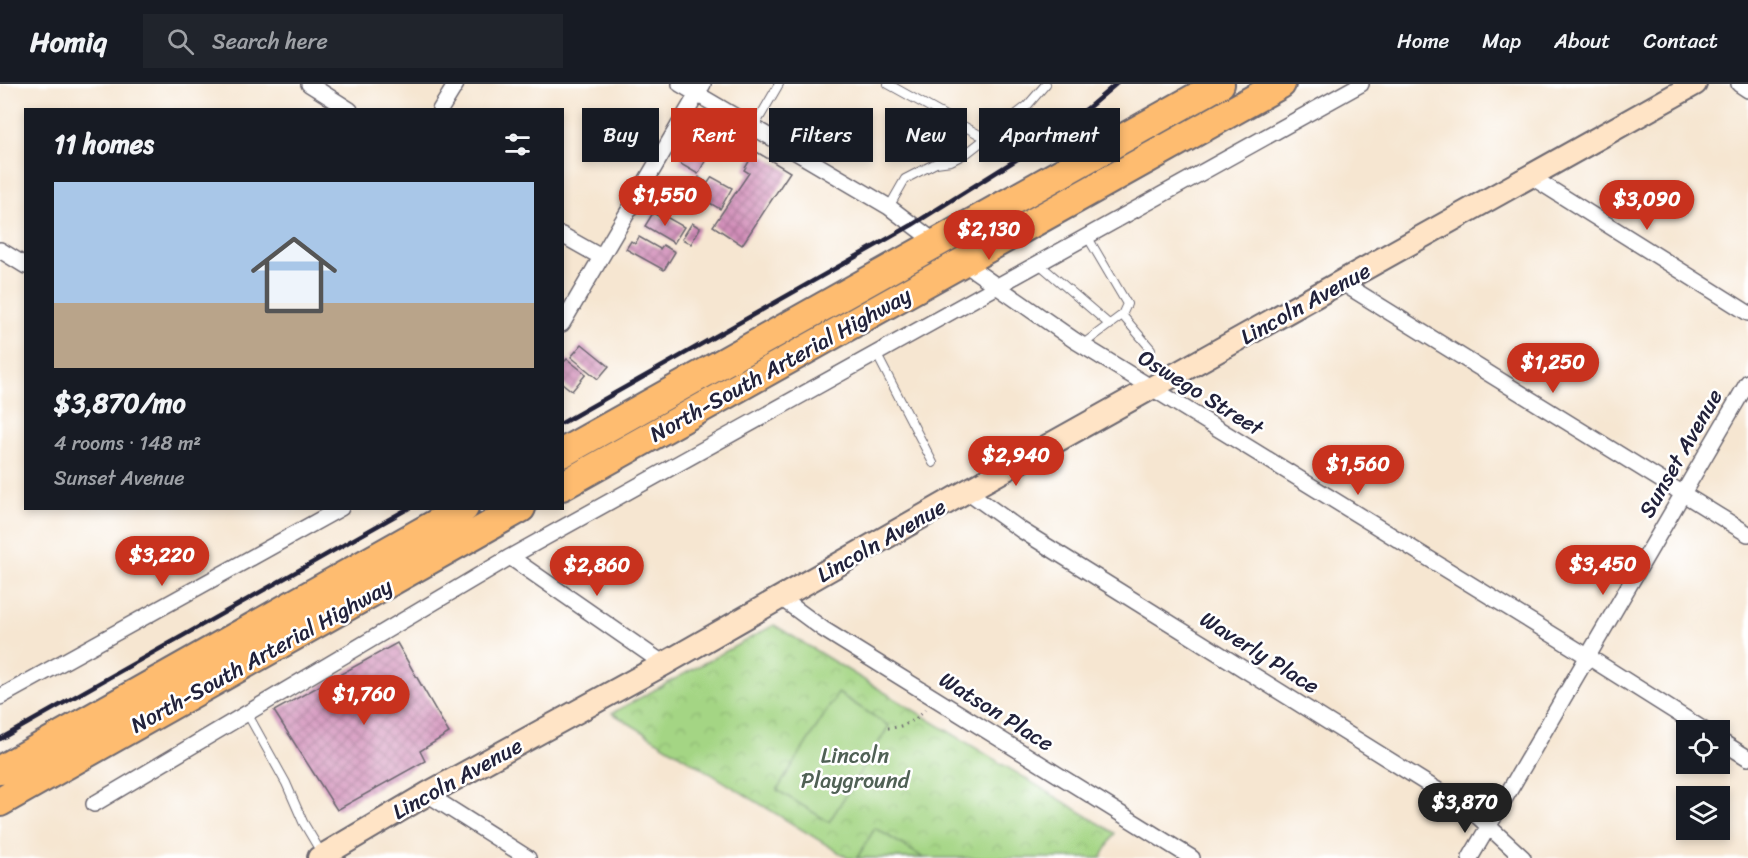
<!DOCTYPE html>
<html lang="en">
<head>
<meta charset="utf-8">
<style>
	body { margin:0; font-family:Sriracha,sans-serif; background:#20242c; color:#f1f3f6; height:100vh; display:flex; flex-direction:column; font-size:22px; white-space:nowrap }
	* { box-sizing:border-box; margin:0 }
	p { font-size:20px; color:#9ea1a6 }
	.icon { flex:none; width:33px; height:33px; fill:none; stroke:currentColor; stroke-width:2; stroke-linecap:round; stroke-linejoin:round }
	.map { position:relative; flex:1; overflow:hidden }
	.sheet { position:absolute; left:24px; top:24px; width:540px; height:402px; display:flex; flex-direction:column; background:#171b24; border-radius:0px; box-shadow:0 3px 9px #0003 }
	.sheet>* { flex:none }
	.banner { position:absolute; left:582px; top:24px; width:570px; height:54px; display:flex; gap:12px }
	.fabs { position:absolute; left:1676px; top:636px; display:grid; gap:12px }
	.fabs a { display:grid; place-items:center; width:54px; height:54px; border-radius:0px; background:#171b24; box-shadow:0 3px 9px #0003; font-size:30px }
	.price { position:absolute; translate:-50% -51px; padding:0 14px; border-radius:21px; background:#c8321e; color:#fff; font-size:20px; line-height:39px; filter:drop-shadow(0 2px 3px #0008) }
	.price::after { content:''; position:absolute; left:50%; top:36px; width:18px; height:14px; margin-left:-9px; background:inherit; clip-path:polygon(0 0,100% 0,50% 100%) }
	.price.on { background:#222; color:#fff }
	ul { padding:0; list-style:none }
	li { display:grid; align-content:center; gap:12px; height:318px; padding:0 30px }
	li+li { border-top:2px solid #363941 }
	li span { display:grid; place-items:center; height:186px; border-radius:0px; color:#555 }
	li>.icon { margin-inline-start:auto }
	span .icon { width:108px; height:108px; fill:#fffc; stroke-width:1 }
	li b { font-size:26px }
	h2 { display:flex; justify-content:space-between; align-items:center; height:72px; padding:0 30px; font-size:26px }
	.tag { padding:0 21px; border-radius:0px; background:#171b24; box-shadow:0 3px 9px #0003; font-size:21px; line-height:54px }
	.tag.on { background:#c8321e; color:#fff }
	header { display:flex; align-items:center; gap:36px; box-sizing:border-box; height:84px; padding:0 30px; background:#171b24; border-bottom:2px solid #363941 }
	header strong { font-size:28px }
	nav { display:flex; gap:33px; margin-inline-start:auto; font-size:21px }
	.search { width:420px; height:54px; background:#20242c; display:flex; align-items:center; gap:15px; box-sizing:border-box; padding:0 21px; border-radius:0px; color:#9ea1a6; font-size:22px }
	.map>svg:first-child { display:block }
	.park { fill:url(#park-crowns); stroke:#637c60; stroke-width:1.5 }
	.pitch { fill:#a4d584; stroke:#637c60; stroke-width:1.5 }
	.building { fill:url(#building-cross-hatch) }
	.lines { fill:none; stroke-linecap:round; stroke-linejoin:round }
	.lane-casing { stroke:#6c6770; stroke-width:10 }
	.street-casing { stroke:#6c6770; stroke-width:18 }
	.secondary-casing { stroke:#6c6770; stroke-width:26 }
	.highway-casing { stroke:#6c6770; stroke-width:32 }
	.path { stroke:#6c6770; stroke-width:3; stroke-dasharray:1.5 4.5; stroke-linecap:butt }
	.lane { stroke:#fff; stroke-width:8 }
	.street { stroke:#fff; stroke-width:15 }
	.secondary { stroke:#ffe4c6; stroke-width:22 }
	.highway { stroke:#febc70; stroke-width:28 }
	.rail { stroke:#22223b; stroke-width:4.5 }
	.labels { text-anchor:middle; stroke-width:5; stroke-linejoin:round; paint-order:stroke }
	.street-label { font-size:22px; fill:#22223b; stroke:#fff }
	.park-label { font-size:22px; fill:#506155; stroke:#fff }
</style>
</head>
<body>
<header>
<strong>Homiq</strong>
<div class="search"><svg class="icon" aria-label="search" viewBox="0 0 24 24"><circle cx="10" cy="10" r="6"/><path d="M15 15l6 6"/></svg>Search here</div>
<nav><a>Home</a><a>Map</a><a>About</a><a>Contact</a></nav>
</header>
<div class="map">
<svg width="1748" height="774" viewBox="0 0 1748 774">
	<defs>
		<pattern id="park-crowns" width="20" height="18" patternUnits="userSpaceOnUse" patternTransform="scale(1.5)"><rect width="20" height="18" fill="#a4d584"/><path d="M2 6a3 3 0 1 1 6 0M12 15a3 3 0 1 1 6 0" fill="none" stroke="#8db773"/></pattern>
		<pattern id="building-cross-hatch" width="8" height="8" patternUnits="userSpaceOnUse" patternTransform="scale(1.5)"><rect width="8" height="8" fill="#d28fb9"/><path d="M0 0l8 8M0 8l8-8" fill="none" stroke="#aa7498"/></pattern>
	</defs>
	<rect width="100%" height="100%" fill="#fff"/>
	<filter id="ink" filterUnits="userSpaceOnUse"><feTurbulence type="fractalNoise" baseFrequency=".0167" numOctaves="2"/><feDisplacementMap in="SourceGraphic" scale="12" xChannelSelector="R" yChannelSelector="G"/><feConvolveMatrix kernelMatrix="1 2 1 2 8 2 1 2 1" color-interpolation-filters="sRGB"/></filter>
	<filter id="wash" filterUnits="userSpaceOnUse"><feTurbulence type="fractalNoise" baseFrequency=".008" numOctaves="4" result="noise"/><feDisplacementMap in="SourceGraphic" scale="24" xChannelSelector="R" yChannelSelector="G"/><feGaussianBlur stdDeviation="1.35" result="paint"/><feColorMatrix in="noise" values="0 0 0 0 0 0 0 0 0 0 0 0 0 0 0 0 0 1.4 0 .05"/><feComposite in="paint" operator="in"/></filter>
	<g filter="url(#wash)">
		<rect width="100%" height="100%" fill="#f6e6d1"/>
		<!-- park -->
		<path class="park" d="M774,541L1115,749L1101,774H848L612,629Z"/>
		<!-- pitch -->
		<path class="pitch" d="M838,609L889,642L829,738L777,706Z
			M875,744L924,774H857Z"/>
		<g id="blocks">
			<!-- building -->
			<path class="building" d="M701,40L722,51L715,63L709,60L705,67L709,70L698,90L679,79Z
				M755,67L790,88L742,161L713,142L749,89L744,86Z
				M699,93L708,99L712,93L732,104L720,125L691,108Z
				M653,129L662,134L663,131L684,143L674,159L645,142Z
				M692,139L700,144L691,160L682,155Z
				M639,153L660,165L663,161L675,168L664,186L626,165L631,157L635,160Z
				M582,260L609,282L598,295L571,273Z
				M567,275L586,290L572,307L562,299V280Z
				M397,559L449,649L420,667L425,677L337,726L274,627Z"/>
		</g>
	</g>
	<g filter="url(#ink)">
		<use href="#blocks" fill-opacity="0" stroke="#6c6770" stroke-width="1.5"/>
		<g class="lines">
			<!-- lane casing -->
			<g class="lane-casing">
				<path id="lane" d="M888,0L987,55
					M754,43L779,0
					M889,123L905,95L936,79L951,77L967,69L1027,22L1046,0
					M1038,179L1110,241
					M1122,231L1151,265
					M1082,261L1122,231L1127,220L1087,152
					M876,269L933,379
					M247,629L286,699L303,738L322,770"/>
			</g>
			<!-- street casing -->
			<g class="street-casing">
				<path id="street" d="M309,0L350,26
					M680,0L889,123L939,161
					M1739,0L1748,6
					M440,26L456,0
					M1530,92L1748,229
					M562,151L601,173
					M0,166L26,182
					M958,175L1074,256L1587,572L1704,646
					M1341,198L1748,450
					M562,240L703,0
					M967,407L1021,446L1474,729L1523,774
					M510,473L664,580
					M781,514L823,545L1192,774
					M0,613L341,424
					M1719,656L1748,674
					M427,710L528,774
					M94,720L510,473L1361,0
					M1470,774L1748,298"/>
			</g>
			<!-- secondary casing -->
			<g class="secondary-casing">
				<path id="secondary" d="M319,774L427,710L664,580L967,407L1695,0"/>
			</g>
			<!-- highway casing -->
			<g class="highway-casing">
				<path id="highway" d="M562,369L1220,0
					M562,402L1281,0
					M0,686L464,424
					M0,718L521,424"/>
			</g>
			<!-- path -->
			<path class="path" d="M888,644C902,644 917,636 925,626"/>
			<!-- lane -->
			<use href="#lane" class="lane"/>
			<!-- street -->
			<use href="#street" class="street"/>
			<!-- secondary -->
			<use href="#secondary" class="secondary"/>
			<!-- highway -->
			<use href="#highway" class="highway"/>
			<!-- rail -->
			<path class="rail" d="M562,339L912,141L1027,69L1089,23L1116,0
				M0,655L409,424"/>
		</g>
	</g>
	<g class="labels">
		<!-- street labels -->
		<g class="street-label">
			<text transform="translate(1305 219) rotate(-29)" y="8">Lincoln Avenue</text>
			<text transform="translate(780 280) rotate(-29)" y="8">North-South Arterial Highway</text>
			<text transform="translate(1201 308) rotate(32)" y="8">Oswego Street</text>
			<text transform="translate(1680 369) rotate(-60)" y="8">Sunset Avenue</text>
			<text transform="translate(881 456) rotate(-30)" y="8">Lincoln Avenue</text>
			<text transform="translate(1260 568) rotate(32)" y="8">Waverly Place</text>
			<text transform="translate(261 571) rotate(-29)" y="8">North-South Arterial Highway</text>
			<text transform="translate(997 627) rotate(32)" y="8">Watson Place</text>
			<text transform="translate(457 694) rotate(-29)" y="8">Lincoln Avenue</text>
		</g>
		<!-- park labels -->
		<g class="park-label">
			<text x="855" y="679">Lincoln<tspan x="855" dy="25">Playground</tspan></text>
		</g>
	</g>
</svg>
<div class="fabs">
<a><svg class="icon" aria-label="locate" viewBox="0 0 24 24"><circle cx="12" cy="12" r="6"/><path d="M12 2v4M12 18v4M2 12h4M18 12h4"/></svg></a>
<a><svg class="icon" aria-label="layers" viewBox="0 0 24 24"><path d="M12 4l9 5-9 5-9-5zM3 14l9 5 9-5"/></svg></a>
</div>
<b class="price" style="left:665px;top:143px">$1,550</b>
<b class="price" style="left:1647px;top:147px">$3,090</b>
<b class="price" style="left:989px;top:177px">$2,130</b>
<b class="price" style="left:1553px;top:310px">$1,250</b>
<b class="price" style="left:1016px;top:403px">$2,940</b>
<b class="price" style="left:1358px;top:412px">$1,560</b>
<b class="price" style="left:162px;top:503px">$3,220</b>
<b class="price" style="left:1603px;top:512px">$3,450</b>
<b class="price" style="left:597px;top:513px">$2,860</b>
<b class="price" style="left:364px;top:642px">$1,760</b>
<b class="price on" style="left:1465px;top:750px">$3,870</b>
<div class="banner">
<a class="tag">Buy</a>
<a class="tag on">Rent</a>
<a class="tag">Filters</a>
<a class="tag">New</a>
<a class="tag">Apartment</a>
</div>
<section class="sheet">
<h2>11 homes<svg class="icon" aria-label="filters" viewBox="0 0 24 24"><path d="M4 7h16M4 17h16"/><circle cx="9" cy="7" r="2"/><circle cx="15" cy="17" r="2"/></svg></h2>
<ul>
<li><span style="background:linear-gradient(#a9c7e8 65%,#b9a48a 0)"><svg class="icon" aria-label="home" viewBox="0 0 24 24"><path d="M3 11l9-7 9 7M6 9v11h12V9"/></svg></span><div><b>$3,870/mo</b><p>4 rooms · 148 m²</p><p>Sunset Avenue</p></div></li>
</ul>
</section>
</div>
</body>
</html>
